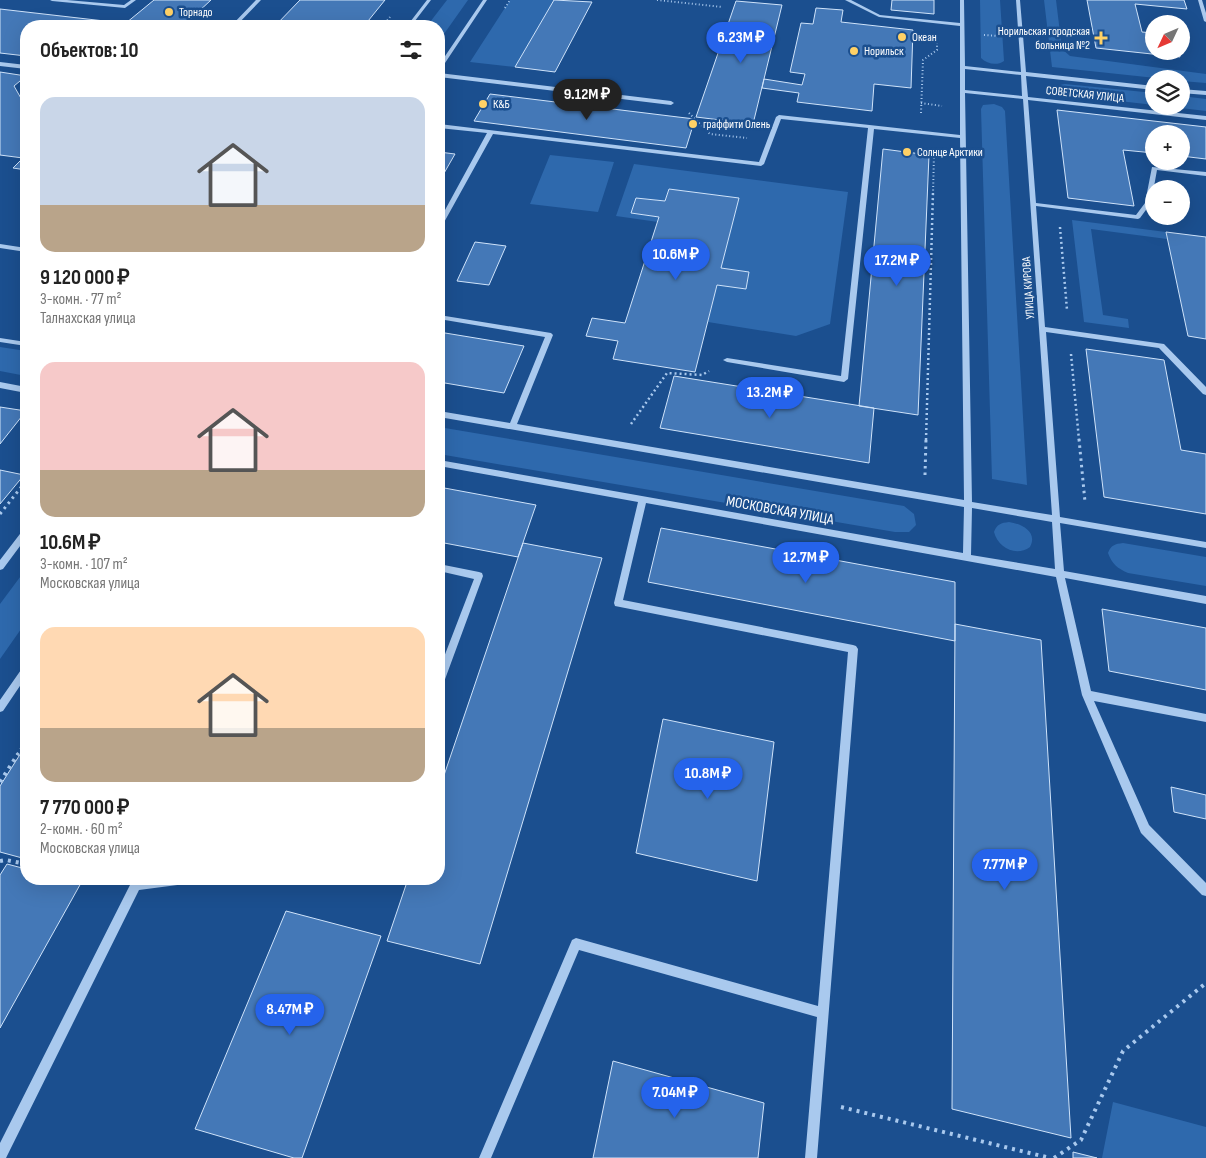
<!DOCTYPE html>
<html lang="ru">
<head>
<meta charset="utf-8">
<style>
	body { margin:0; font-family:"Sofia Sans Condensed",sans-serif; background:#f2f2f2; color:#222; height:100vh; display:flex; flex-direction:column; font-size:19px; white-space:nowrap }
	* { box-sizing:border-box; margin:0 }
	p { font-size:16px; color:#767676 }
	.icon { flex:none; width:28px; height:28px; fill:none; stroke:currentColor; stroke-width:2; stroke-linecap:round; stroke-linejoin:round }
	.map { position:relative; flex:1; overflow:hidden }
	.side { position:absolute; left:20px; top:20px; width:425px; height:865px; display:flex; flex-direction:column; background:#fff; border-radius:20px; box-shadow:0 5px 20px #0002 }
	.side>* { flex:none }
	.needle { width:32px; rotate:226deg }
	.fabs { position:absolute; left:1145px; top:15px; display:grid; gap:10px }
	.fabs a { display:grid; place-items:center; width:45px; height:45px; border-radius:50%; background:#fff; box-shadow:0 5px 20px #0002; font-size:25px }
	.price { position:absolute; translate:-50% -42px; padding:0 11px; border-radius:18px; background:#2563eb; color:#fff; font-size:16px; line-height:32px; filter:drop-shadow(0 1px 2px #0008) }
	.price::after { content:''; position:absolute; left:50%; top:30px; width:15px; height:11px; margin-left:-8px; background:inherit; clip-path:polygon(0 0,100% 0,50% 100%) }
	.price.active { background:#222; color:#fff }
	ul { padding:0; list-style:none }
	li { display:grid; align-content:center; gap:10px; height:265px; padding:0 20px }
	li span { display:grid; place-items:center; height:155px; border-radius:15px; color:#555 }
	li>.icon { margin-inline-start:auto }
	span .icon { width:90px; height:90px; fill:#fffc; stroke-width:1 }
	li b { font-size:21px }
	h2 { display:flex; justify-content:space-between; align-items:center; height:60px; padding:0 20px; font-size:21px }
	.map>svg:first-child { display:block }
	.green { fill:#2e69ad }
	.building { fill:#4478b7; stroke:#cfe3fa }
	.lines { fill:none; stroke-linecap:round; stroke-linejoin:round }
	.path-far3 { stroke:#a9c9ee; stroke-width:2; stroke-dasharray:1 2.5; stroke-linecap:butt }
	.path-far2 { stroke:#a9c9ee; stroke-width:2.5; stroke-dasharray:2 3; stroke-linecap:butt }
	.path-far1 { stroke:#a9c9ee; stroke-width:3; stroke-dasharray:2.5 4; stroke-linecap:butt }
	.path { stroke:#a9c9ee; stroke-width:4; stroke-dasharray:3 5; stroke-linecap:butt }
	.minor { fill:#a9c9ee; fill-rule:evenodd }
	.poi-dot { fill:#ffd166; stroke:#1b4f8f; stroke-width:2 }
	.labels { text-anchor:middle; stroke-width:5; stroke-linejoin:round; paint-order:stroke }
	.far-poi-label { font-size:12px; fill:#fff; stroke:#1b4f8f; text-anchor:start }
	.far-street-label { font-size:12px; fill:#fff; stroke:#1b4f8f }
	.street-label { font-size:15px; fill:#fff; stroke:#1b4f8f }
</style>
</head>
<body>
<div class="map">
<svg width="1206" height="1158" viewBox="0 0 1206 1158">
	<rect width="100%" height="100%" fill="#1b4f8f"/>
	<!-- green -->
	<path class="green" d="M447,0H468L439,41V26H427Z
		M510,0H554L515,67L470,62Z
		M980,0H1000L1004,61C997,66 987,64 981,58Z
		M1044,0H1056L1062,49L1070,56L1206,74V83L1181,81V79H1165L1052,67Z
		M1065,84L1154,93V105L1067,95L1056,91L1055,86Z
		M1181,96L1206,99V111L1164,106H1181Z
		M994,104L1002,107L1005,111L1027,485L992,479L981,109L983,105Z
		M550,155L614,162L598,212L530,204Z
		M634,164L848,192L830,324L796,336L708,322L717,285L746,289L749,272L721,268L739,198L669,189L665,201L636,198L631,213L659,217L658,222L616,216Z
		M1072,220L1166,232L1167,239L1091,229L1103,315L1128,319L1129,328L1084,322Z
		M0,347L26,351V376L0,371Z
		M439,427L904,506L914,514L916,525L909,532H895L439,454Z
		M1009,522C1022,524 1038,532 1030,547C1016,557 998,548 994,532C997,524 1001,523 1009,522Z
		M1123,543L1206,557V586L1128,573C1117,568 1112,564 1108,553C1111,545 1115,544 1123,543Z
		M26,569V622L0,659V604Z
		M1113,1102L1206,1127V1158H1102Z"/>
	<!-- building -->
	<path class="building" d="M154,0H211L183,26H151L126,23Z
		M300,0H385L364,26H275Z
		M554,0L592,2L555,72L515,67Z
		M892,0H934V14L891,10Z
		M1087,0H1184L1187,9L1135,4L1142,32L1154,33V51H1179L1180,57L1096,48Z
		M736,1L782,5L753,124L696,117Z
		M816,8L843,10L841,22L913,30L911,88L874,84L872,111L797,102L799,93L762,88L764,79L802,85L805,74L790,72L801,23L813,24Z
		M0,9L122,23L118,26H26V56L0,53Z
		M0,72L26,76L14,86L26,107V156L23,158L0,155Z
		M490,94L678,117L695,119L686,148L474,121Z
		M1057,110L1206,127V159L1181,156V134H1154V153L1123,150L1134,206L1068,198Z
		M883,149L929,155L918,415L859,406Z
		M439,152L455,154L439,182Z
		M26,156V170L13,168L23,158Z
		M669,189L739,198L721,268L749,272L746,289L717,285L695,372L613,359L618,341L586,336L592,318L625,323L659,217L631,213L636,198L665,201Z
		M1166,232L1206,237V339L1188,336Z
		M475,242L506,246L489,285L457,281Z
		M439,332L524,346L504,393L439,382Z
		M1086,349L1164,360L1181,450L1206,454V514L1104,497Z
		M674,376L874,408L869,463L660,428Z
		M0,407L26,411L0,444Z
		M0,470L24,475L0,504Z
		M439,487L536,505L518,557L439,542Z
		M661,528L955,582V641L648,582Z
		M523,543L602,558L480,964L387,941L408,879H439V790Z
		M1102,609L1206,628V690L1109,671Z
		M955,624L1041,640L1071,1138L952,1109Z
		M663,719L774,742L757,881L636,853Z
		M26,745V859L0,852V786Z
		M1171,787L1206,795V819L1174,812Z
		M7,864L26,869V879H64L81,883L0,1028V875Z
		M286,911L381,936L302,1158H294L195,1129Z
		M613,1061L764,1103L758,1158H593Z
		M1073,1152L1097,1158H1073Z"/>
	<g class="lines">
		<!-- path-far3 -->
		<path class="path-far3" d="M657,0L722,7
			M505,8L510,0
			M383,26L390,17
			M984,35L1000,36
			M921,103L942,106
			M689,113L710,134L747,138
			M921,113L923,60L937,50V43
			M933,194L934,154"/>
		<!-- path-far2 -->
		<path class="path-far2" d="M1060,227L1067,310
			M1071,354L1079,440
			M631,424L667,373L702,375L709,371
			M926,440L933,192"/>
		<!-- path-far1 -->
		<path class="path-far1" d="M1079,439L1085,502
			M925,475L926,439
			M0,514L26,481
			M17,755L26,742"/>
		<!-- path -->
		<path class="path" d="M0,782L18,754
			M0,861L6,860L26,864
			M841,1107L1050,1158
			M1054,1158L1081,1140L1123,1051L1206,983"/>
		<!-- minor -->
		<path class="minor" d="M50,0H67L124,5L131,0H136L125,8L52,1Z
			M256,0H261L236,26H231Z
			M427,0H431L411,26H407Z
			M483,0H487L441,69L439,70V65Z
			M845,0H851L880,15L960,23V0H964L965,66L1021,72L1016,0H1020L1026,72L1154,86V90L1026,76L1028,97L1206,116V120L1028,100L1036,203L1136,215L1145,203L1152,167L1206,172V176L1157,170L1151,203L1140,218L1138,219L1036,206L1045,327L1164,344L1206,387V395L1203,394L1159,348L1046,332L1060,517L1206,542V548L1060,523L1064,571L1206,596V604L1065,578L1091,691L1206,714V722L1094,701L1149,825L1206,883V896L1202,895L1141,833L1082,695L1056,577L646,503L623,600L853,645L856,646L858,649L817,1158H805L817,1017L579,950L491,1158H479L572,940L576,938L818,1006L848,652L615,606L614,603L638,502L439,466V460L963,553L964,507L439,417V411L510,423L545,337L439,319V315L551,333L553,335L517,424L964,500L960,138L874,129L848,379L844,382L727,362L723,360L727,358L841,376L868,128L781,119L764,164L761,166L493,134L442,226L439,228V221L487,133L439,128V124L759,162L776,117L779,115L960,135V26L879,17ZM965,69L1021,75L1022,96L965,90ZM965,93L1023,99L1052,515L972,502ZM972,508L1052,522L1055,569L971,555Z
			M1198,0H1202L1206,13V22L1204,21Z
			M0,62L26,65V69L0,66Z
			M439,73L671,101L674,103L671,105L439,77Z
			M1181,89L1206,91V95L1181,93Z
			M0,244L26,248V252L0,248Z
			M0,338L26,342V346L0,342Z
			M0,382L26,387V393L0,388Z
			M26,529V538L3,569L0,570V560L23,530Z
			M439,564L479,572L482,573L483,576L444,682L442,685L439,686V670L474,579L439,571Z
			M26,666V677L3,711L0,712V700L23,667Z
			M143,879H190L189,883L185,884L139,890L6,1158H0V1143L132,881Z"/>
	</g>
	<!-- markers -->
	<g class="poi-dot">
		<circle cx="169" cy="12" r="5"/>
		<circle cx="902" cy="37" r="5"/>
		<path d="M1098.5 30.5h5v5h5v5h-5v5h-5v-5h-5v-5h5z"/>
		<circle cx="854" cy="51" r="5"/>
		<circle cx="483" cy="104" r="5"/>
		<circle cx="693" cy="124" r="5"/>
		<circle cx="907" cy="152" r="5"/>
	</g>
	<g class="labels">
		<!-- far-poi labels -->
		<g class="far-poi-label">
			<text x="179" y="16">Торнадо</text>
			<text x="1090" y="35" text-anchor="end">Норильская городская<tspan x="1090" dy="14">больница №2</tspan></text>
			<text x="912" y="41">Океан</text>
			<text x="864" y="55">Норильск</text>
			<text x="493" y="108">К&amp;Б</text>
			<text x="703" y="128">граффити Олень</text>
			<text x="917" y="156">Солнце Арктики</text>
		</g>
		<!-- far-street labels -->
		<g class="far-street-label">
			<text transform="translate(1085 94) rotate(6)" y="4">СОВЕТСКАЯ УЛИЦА</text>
			<text transform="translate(1028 288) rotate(-94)" y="4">УЛИЦА КИРОВА</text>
		</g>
		<!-- street labels -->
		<g class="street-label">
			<text transform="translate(780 510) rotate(10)" y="5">МОСКОВСКАЯ УЛИЦА</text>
		</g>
	</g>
</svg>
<div class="fabs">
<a><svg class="needle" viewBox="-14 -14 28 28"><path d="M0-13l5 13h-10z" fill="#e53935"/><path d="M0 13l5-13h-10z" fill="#767676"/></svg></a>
<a><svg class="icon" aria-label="layers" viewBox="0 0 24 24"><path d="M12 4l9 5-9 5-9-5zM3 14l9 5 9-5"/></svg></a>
<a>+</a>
<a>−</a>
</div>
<b class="price" style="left:741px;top:64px">6.23M ₽</b>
<b class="price active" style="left:587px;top:121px">9.12M ₽</b>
<b class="price" style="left:676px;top:281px">10.6M ₽</b>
<b class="price" style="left:897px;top:287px">17.2M ₽</b>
<b class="price" style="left:770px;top:419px">13.2M ₽</b>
<b class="price" style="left:806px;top:584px">12.7M ₽</b>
<b class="price" style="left:708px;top:800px">10.8M ₽</b>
<b class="price" style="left:1005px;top:891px">7.77M ₽</b>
<b class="price" style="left:290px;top:1036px">8.47M ₽</b>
<b class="price" style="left:675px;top:1119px">7.04M ₽</b>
<section class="side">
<h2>Объектов: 10<svg class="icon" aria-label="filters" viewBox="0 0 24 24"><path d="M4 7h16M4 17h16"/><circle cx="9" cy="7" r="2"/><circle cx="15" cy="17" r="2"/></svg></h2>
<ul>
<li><span style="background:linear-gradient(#c9d6e8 70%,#b9a48a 0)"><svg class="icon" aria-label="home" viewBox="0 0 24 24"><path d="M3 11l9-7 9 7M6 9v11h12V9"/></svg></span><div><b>9 120 000 ₽</b><p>3-комн. · 77 m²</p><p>Талнахская улица</p></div></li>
<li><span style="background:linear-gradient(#f6c9c9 70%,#b9a48a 0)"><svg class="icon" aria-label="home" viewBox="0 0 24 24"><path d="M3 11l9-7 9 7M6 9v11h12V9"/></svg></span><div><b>10.6M ₽</b><p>3-комн. · 107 m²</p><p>Московская улица</p></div></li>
<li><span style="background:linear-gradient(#ffd9b3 65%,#b9a48a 0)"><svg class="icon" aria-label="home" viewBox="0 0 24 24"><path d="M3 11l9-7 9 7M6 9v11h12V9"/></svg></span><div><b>7 770 000 ₽</b><p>2-комн. · 60 m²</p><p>Московская улица</p></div></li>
</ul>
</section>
</div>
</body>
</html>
